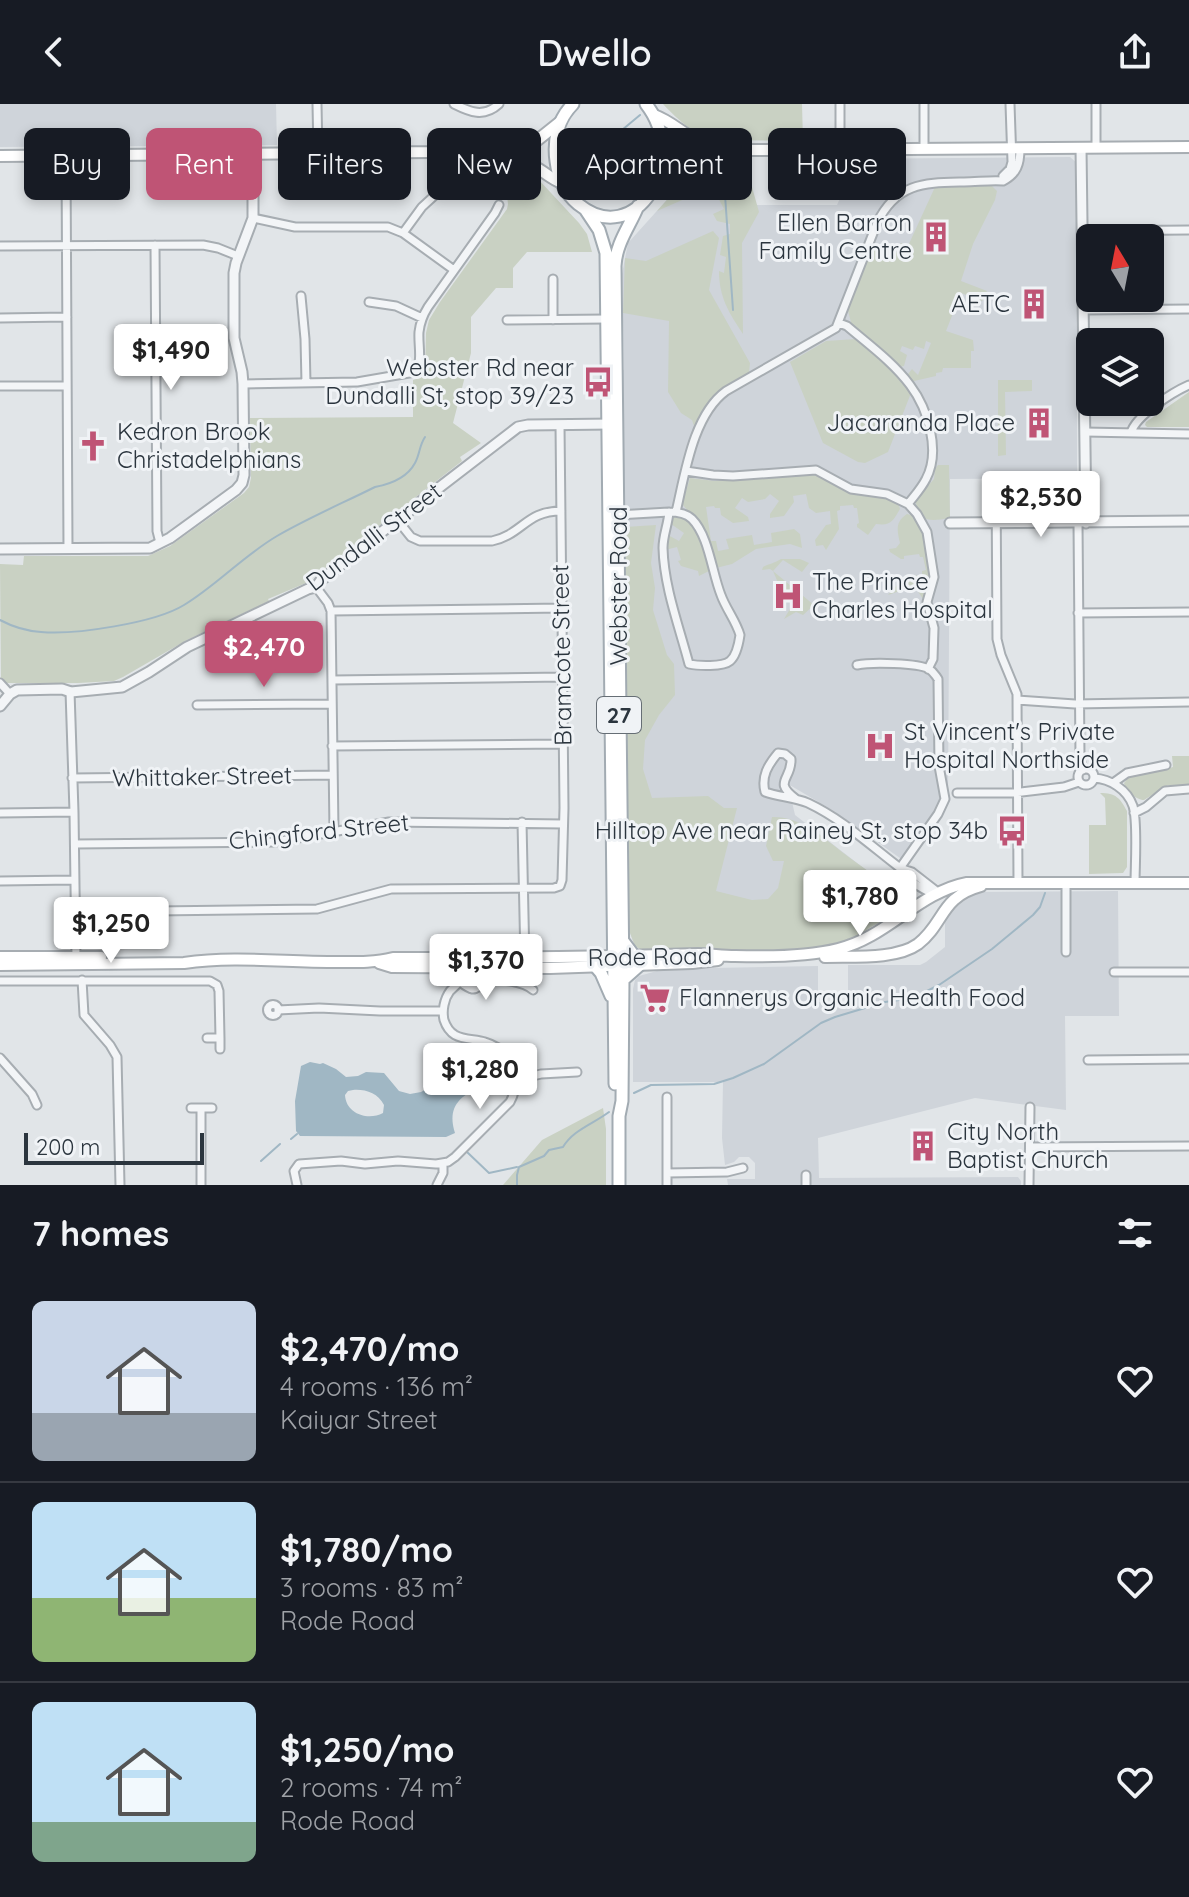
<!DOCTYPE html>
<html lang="en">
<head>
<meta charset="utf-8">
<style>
	body { margin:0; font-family:Quicksand,sans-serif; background:#242831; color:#f1f3f6; height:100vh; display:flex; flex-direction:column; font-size:30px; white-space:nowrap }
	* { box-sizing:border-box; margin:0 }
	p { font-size:26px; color:#9ea1a6 }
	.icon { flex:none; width:44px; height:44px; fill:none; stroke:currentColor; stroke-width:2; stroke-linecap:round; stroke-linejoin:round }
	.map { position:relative; height:1081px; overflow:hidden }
	.details { display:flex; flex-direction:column; background:#171b24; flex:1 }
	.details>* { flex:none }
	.guide { position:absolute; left:24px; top:24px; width:1142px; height:72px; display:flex; gap:16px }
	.needle { width:52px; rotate:350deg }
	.buttons { position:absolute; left:1076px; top:120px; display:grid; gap:16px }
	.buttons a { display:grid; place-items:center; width:88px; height:88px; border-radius:12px; background:#171b24; box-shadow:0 4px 12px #0003; font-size:40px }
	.scale { position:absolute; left:24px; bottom:20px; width:180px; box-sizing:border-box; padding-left:8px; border:4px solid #2b353e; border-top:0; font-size:22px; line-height:28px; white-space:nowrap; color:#2b353e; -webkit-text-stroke:6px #f0f3f6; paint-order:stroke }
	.price { position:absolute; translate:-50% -68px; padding:0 18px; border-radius:8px; background:#fff; color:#222; font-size:26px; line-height:52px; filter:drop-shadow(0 2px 4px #0008) }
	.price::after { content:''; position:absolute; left:50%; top:48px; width:24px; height:18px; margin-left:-12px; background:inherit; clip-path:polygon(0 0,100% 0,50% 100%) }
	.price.selected { background:#bf5475; color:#fff }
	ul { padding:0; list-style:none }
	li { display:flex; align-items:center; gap:24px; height:200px; padding:0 32px }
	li+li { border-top:2px solid #363941 }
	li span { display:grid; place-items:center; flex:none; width:224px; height:160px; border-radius:12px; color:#555 }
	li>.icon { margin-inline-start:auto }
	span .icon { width:96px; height:96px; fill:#fffc; stroke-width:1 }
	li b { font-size:34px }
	h2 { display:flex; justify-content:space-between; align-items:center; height:96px; padding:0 32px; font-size:34px }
	.chip { padding:0 28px; border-radius:12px; background:#171b24; box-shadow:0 4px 12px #0003; font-size:28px; line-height:72px }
	.chip.selected { background:#bf5475; color:#fff }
	header { display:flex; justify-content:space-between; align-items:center; height:104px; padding:0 32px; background:#171b24; font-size:36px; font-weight:600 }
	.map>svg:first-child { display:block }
	.built { fill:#cfd4da }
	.green { fill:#c9d1c3 }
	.water { fill:#a0b7c4; fill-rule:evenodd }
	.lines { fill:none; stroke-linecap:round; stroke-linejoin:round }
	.stream { stroke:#a0b7c4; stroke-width:2 }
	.minor-casing { stroke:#a7adb2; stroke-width:11 }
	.tertiary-casing { stroke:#a7adb2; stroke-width:13 }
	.secondary-casing { stroke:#a7adb2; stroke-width:14 }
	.primary-casing { stroke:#a2abb2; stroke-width:15 }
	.minor { stroke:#f3f5f7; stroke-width:7 }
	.tertiary { stroke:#f3f5f7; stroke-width:9 }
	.secondary { stroke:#fff; stroke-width:10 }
	.primary { stroke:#fff; stroke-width:11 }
	.labels { text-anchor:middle; stroke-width:6; stroke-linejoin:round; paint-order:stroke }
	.shield { fill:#f0f3f6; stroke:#666e75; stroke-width:2 }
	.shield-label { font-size:22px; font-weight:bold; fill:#2b353e }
	.poi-label { font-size:24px; fill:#2b353e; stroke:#f0f3f6; text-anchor:end }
	.street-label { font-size:24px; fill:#2b353e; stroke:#f0f3f6 }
</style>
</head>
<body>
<header><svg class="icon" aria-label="back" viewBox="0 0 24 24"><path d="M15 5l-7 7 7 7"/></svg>Dwello<svg class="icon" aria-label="share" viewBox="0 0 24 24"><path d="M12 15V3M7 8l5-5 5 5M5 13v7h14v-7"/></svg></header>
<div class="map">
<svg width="1189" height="1081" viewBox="0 0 1189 1081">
	<rect width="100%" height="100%" fill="#e1e5e8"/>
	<!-- built -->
	<path class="built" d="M0,0H276L277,41L0,43Z
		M1070,53L1077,59V374L950,375L948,695L907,759L832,706L788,680L795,711L910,800L876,821L635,842L627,821L625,423L621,265L624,266L622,170L628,139L692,68L698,66V58L741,56L743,101H837L841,92L833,86V55Z
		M1118,787L1119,912H1065L1066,1006L975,994L818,1034L819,1074L1018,1073L1021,1077V1081H728L727,1075H755V1059L749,1053H739L734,1058L725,1061L722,1034L723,978H633V885L635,876L639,872L664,865L818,862V898H848V861H920L926,858L945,843V816L955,800L976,788Z"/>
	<!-- green -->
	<path class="green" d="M663,0H802L803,37L719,36C695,32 679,17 663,0Z
		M751,53L752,83L759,108L742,139L743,230C729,209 719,193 719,167L724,169L726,153L720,151L723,132L730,130V120L717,117L713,110L724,105L715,88L703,94L696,90L657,107L692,68L698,66V58Z
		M511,65L523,68L538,75L579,119L587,130L592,148H527L513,164V184H496L471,213V249L453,319L481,339L460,353L462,357L306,479L268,495L269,497L187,536L123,573L114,577L78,579H5L1,577L0,460L23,461L24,452H148L170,442L244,389L249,383L251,374L250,314L413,313V276L425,272L426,229L429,216L440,198L507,105L508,100L507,92L523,84Z
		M991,81L997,87L995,96L973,140L961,177L987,187L982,197L961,189L946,227L973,236L974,247H971V264H943L942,268L936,269V272L914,277L909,275L908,270L912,265L918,271L931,239L926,237L924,245L915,242L913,246L902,242L900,247L907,251L904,262L899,263L852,222L848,207L873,139L882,142L877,152L892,157L901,139L908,142L935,83Z
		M713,127L719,134L709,186L750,259L749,269L719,290L694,322L692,316L681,309L668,288L669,217L623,209L625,154L646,157Z
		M856,235L900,274L911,289L888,348L865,359L858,358L823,339L790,258L826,237Z
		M998,276H1032V287L1005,288L1006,351L998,352Z
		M1189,288V323H1147L1145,321L1146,318Z
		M938,361H949L950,414C930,417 921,420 915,396L934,375L935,365Z
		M814,371L857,390L879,391L898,399L900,405C893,417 891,422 876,420L868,431L857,423V420L859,419L857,404H854L853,401L840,402V406L837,407L839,425L826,446L823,441L816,442L815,436L826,421L831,420L830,407L816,409L809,404L806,390L793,392L794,398L784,412L770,414V410L779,397L770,390L765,395L748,398L742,394L735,404L748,413L749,417L733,419L721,411L720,404H715L714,402L706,403L711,437H716L718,447L729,445L726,435L752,431L754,441L772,438L771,429L794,425L800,430L802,444L790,440L756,445L732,460L716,464L711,444L704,425L682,400L690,374L715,377Z
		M907,410L914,412C930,439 935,465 923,495L917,486L911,483L888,491L904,473L922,471V467L926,466L923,453H920L919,450L904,452V455H901L890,448L889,445L896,444L900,439C897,426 895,418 907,410Z
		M675,412C675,412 687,416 688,417C701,427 706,452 709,467L699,472L698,467L681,462L678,457L681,456L677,443L665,446L668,431L679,437L684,429L671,420L670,416Z
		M656,421L651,459L655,484L653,506L667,551L674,560L675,591L659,611L645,636L643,665L652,694L708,692L724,704H737L716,787L752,796L768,795L778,784L784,757H773L766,742L772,713C802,712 827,737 850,754C870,769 892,782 910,800L843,840L797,848L646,849L635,842L627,821L625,423Z
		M781,455H800L809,459L802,468L783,456L773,467L814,501L803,511L796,508L784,515L797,493L779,481L773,467L770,465L762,466L763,463C768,460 775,459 781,455Z
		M1172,652H1189V681H1168L1144,696C1136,696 1125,686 1124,679L1128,674L1173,663Z
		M1100,689C1116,689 1120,694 1127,707V763L1123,769L1089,770V721H1106L1105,694Z
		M603,1004L606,1025V1081H503L542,1036Z"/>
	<!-- water -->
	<path class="water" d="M310,958L320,960L323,959L336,965L346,973L358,972L366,968L384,969L399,987L410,990L421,988L436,980L465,976L467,990C452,1000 450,1012 455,1029L446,1033L300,1032L296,1027L295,997L301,962ZM353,986C365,985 378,989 384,1001L383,1009C368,1017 346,1010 345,991L348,987Z"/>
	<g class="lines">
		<!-- stream -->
		<path class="stream" d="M723,62L733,206
			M582,87L608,79L620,63L622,26L640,11
			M0,516C13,523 26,527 41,528C75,531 155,519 184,501C217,481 243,452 277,432C308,414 343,399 375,383C391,380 407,374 415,359C420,350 419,342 425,333
			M634,989L651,981L714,980L733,974L764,960L821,919L835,913L885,898L913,894L939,881L992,845L1033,811L1040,803L1045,789
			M291,1035L297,1030
			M467,1048L489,1069L517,1063
			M261,1057L280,1040
			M517,1081V1071L519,1063L544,1052L549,1046L563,1043C573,1026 593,1020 609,1008"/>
		<!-- minor casing -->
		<g class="minor-casing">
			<path id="minor" d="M317,0L318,50
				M454,0C470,8 484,14 499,0
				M840,0V46
				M924,0V45
				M1096,0V44
				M66,52L68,445
				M1003,72L1010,65L1012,58L1010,0
				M253,114L295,123H388L403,129L454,166
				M1082,127L1189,126
				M403,129L422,103L434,92
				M155,141L157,427L160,439
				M0,142L203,141L218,144L238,152
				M553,175V216
				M301,192L305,235L306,279
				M369,198L396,202L422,214
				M1083,206L1189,205
				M0,214L67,213
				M507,216L607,215
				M839,219L847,222C868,240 893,258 910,281C928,305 941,347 926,375C921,385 914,392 908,400
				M243,280L357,278L415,268C423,257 418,242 419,228C420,219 423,211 428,203L495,109L499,101
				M0,282H67
				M1085,328L1189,330
				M1131,329C1135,312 1173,288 1189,281
				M686,367L713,371L733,372L816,366L851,385L887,390L908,400L917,410L927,428L934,473L927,498L934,524L933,555L928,565
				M996,375L997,535L1001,551L1017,590L1018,780
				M676,408C685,370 693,311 726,287L836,224L877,119C897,78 925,79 964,78C977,78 990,76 1003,77C1017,70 1020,60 1020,45
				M617,411L669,408C677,408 686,409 692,415C709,432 712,469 721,491C726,505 736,517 740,531C739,538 736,552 730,557C723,563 698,562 689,560C679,522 664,483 663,444C663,431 668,421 669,408
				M399,418L411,433L420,437H492C523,430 526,407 561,407
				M1078,419L1080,653L1083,666
				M316,483L328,499L331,507L334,727
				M331,507L562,504
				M1078,509L1189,508
				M857,561C871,558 918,559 929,565C934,568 935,571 938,575L939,662L945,695L938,710L900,764
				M333,576L563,573
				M0,579L10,590
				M70,587L74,708L76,854
				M1017,596L1075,600L1189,598
				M197,601L332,600
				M332,642L563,640
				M1078 673a8 8 0 1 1 16 0a8 8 0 1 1-16 0Z
				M72,674L333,671
				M1094,674C1110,675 1127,685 1133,702C1138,718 1135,761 1135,780
				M1113,679L1127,669L1166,661
				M957,689H1013L1064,683L1079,678
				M796,695C772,677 792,676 791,655L785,650L778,649C768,661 761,672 765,688C779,693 794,693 808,699C842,715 870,741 900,764C907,777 923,785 935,791
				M0,709L74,708
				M1134,709L1146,703L1165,687L1189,685
				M522,718L525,858
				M75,740L275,738L389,718L563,720
				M900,764L912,768L939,789
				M0,777L74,776
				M1066,780V848
				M75,808L317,805L391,785L554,784L560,782L562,776L564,704L560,321
				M1114,868H1189
				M82,876L84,911L110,941L117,953L120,1081
				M0,877H210L217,881L219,887L220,934
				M460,878C479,892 473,882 489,877C501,874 524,878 533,886
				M267.5 906a5.5 5.5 0 1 1 11 0a5.5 5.5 0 1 1-11 0Z
				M278,906L319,904L380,907H443
				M207,934H220V945
				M0,954L32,990L37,1001
				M1088,956L1189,955
				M516,976L541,970L577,968
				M667,993V1081
				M191,1004H212
				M201,1004V1081
				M1030,1043L1189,1042
				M667,1069L727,1068L743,1064
				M806,1071V1081
				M297,1081L294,1067L299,1060L341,1057L365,1060L398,1057L436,1060L448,1058L455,1053L510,998C523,974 512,946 485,938C476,935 464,936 455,931C450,928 446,922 444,916C442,907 444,895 450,887C452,885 458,880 459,878C463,873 462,866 462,860
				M437,1081L443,1069V1059
				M1029,1081L1030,1003"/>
		</g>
		<!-- tertiary casing -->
		<g class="tertiary-casing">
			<path id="tertiary" d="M1081,44L1086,419
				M950,419L1189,417
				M0,445L150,444L170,434L236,386L242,379L244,371L243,280L242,268L234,234V169L236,159L253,114V51
				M0,602L10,590L17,586L62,585L71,588L122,583L149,568L187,543L308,485L316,483L321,476L329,470L388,423L399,418L410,406L518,323L528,321L613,320"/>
		</g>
		<!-- secondary casing -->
		<g class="secondary-casing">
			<path id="secondary" d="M654,11C671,17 683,30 699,37C713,43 729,42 744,45
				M479,51C499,52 517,52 535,63C545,68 551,75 562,79
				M0,52L432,48L515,43L535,38L560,18
				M658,76L678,60L691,53L752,46L1189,43
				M0,853H101
				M825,853C851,852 896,856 918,840C945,819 940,793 981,782
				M379,859L392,863L550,864L692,859L718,856
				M0,861L184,859C233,852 283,858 332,858C353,858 373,859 393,854C495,854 596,853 698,850C710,850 722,852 735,852C768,853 805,853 838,845C886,834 919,788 967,779H1189"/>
		</g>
		<!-- primary casing -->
		<g class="primary-casing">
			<path id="primary" d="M573,0C558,15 553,36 556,57C558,74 565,89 578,100C635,147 691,57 646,0
				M585,105L599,126L606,149L615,980
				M623,837L635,853
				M595,862L601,869L611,892
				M623,876L641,860
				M619,1081V1012L622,997L623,876L615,162C616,139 630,122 638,102"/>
		</g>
		<!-- minor -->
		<use href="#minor" class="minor"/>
		<!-- tertiary -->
		<use href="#tertiary" class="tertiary"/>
		<!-- secondary -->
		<use href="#secondary" class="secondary"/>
		<!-- primary -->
		<use href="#primary" class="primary"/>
	</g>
	<!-- icons -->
	<defs>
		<g id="building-bare" transform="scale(2.4)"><path d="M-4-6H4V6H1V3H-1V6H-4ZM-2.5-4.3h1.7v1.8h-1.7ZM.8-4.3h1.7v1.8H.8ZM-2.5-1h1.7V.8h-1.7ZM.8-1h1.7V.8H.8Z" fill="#bf5475" stroke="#f0f3f6" stroke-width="2.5" paint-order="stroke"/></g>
		<g id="bus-bare" transform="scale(2.4)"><path d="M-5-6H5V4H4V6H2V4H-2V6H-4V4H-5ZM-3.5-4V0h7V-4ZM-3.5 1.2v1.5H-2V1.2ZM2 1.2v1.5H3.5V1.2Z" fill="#bf5475" stroke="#f0f3f6" stroke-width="2.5" paint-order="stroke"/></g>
		<g id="church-bare" transform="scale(2.4)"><path d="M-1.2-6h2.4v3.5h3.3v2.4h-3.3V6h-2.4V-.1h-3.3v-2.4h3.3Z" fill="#bf5475" stroke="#f0f3f6" stroke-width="2.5" paint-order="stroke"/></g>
		<g id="hospital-bare" transform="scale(2.4)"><path d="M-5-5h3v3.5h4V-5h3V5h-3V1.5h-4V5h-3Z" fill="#bf5475" stroke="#f0f3f6" stroke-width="2.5" paint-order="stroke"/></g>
		<g id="supermarket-bare" transform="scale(2.4)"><path d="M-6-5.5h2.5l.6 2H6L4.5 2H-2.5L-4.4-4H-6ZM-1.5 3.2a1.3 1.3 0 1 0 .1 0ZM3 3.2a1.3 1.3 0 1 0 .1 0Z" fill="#bf5475" stroke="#f0f3f6" stroke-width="2.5" paint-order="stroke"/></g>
	</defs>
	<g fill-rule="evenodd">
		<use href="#building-bare" x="936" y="133"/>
		<use href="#building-bare" x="1034" y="200"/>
		<use href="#bus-bare" x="598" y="278"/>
		<use href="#building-bare" x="1039" y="319"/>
		<use href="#church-bare" x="93" y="342"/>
		<use href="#hospital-bare" x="788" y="492"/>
		<use href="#hospital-bare" x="880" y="642"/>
		<use href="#bus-bare" x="1012" y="727"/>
		<use href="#supermarket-bare" x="655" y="894"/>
		<use href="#building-bare" x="923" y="1042"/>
	</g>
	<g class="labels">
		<!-- shield labels -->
		<rect class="shield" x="597" y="593" width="44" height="36" rx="6"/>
		<g class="shield-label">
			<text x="619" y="619">27</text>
		</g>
		<!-- poi labels -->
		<g class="poi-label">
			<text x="912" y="127">Ellen Barron<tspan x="912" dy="28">Family Centre</tspan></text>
			<text x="1010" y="208">AETC</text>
			<text x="574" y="272">Webster Rd near<tspan x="574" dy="28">Dundalli St, stop 39/23</tspan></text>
			<text x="1015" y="327">Jacaranda Place</text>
			<text x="117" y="336" text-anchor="start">Kedron Brook<tspan x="117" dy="28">Christadelphians</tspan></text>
			<text x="812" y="486" text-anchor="start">The Prince<tspan x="812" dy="28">Charles Hospital</tspan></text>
			<text x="904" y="636" text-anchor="start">St Vincent's Private<tspan x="904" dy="28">Hospital Northside</tspan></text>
			<text x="988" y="735">Hilltop Ave near Rainey St, stop 34b</text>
			<text x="679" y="902" text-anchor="start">Flannerys Organic Health Food</text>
			<text x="947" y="1036" text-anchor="start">City North<tspan x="947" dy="28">Baptist Church</tspan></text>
		</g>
		<!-- street labels -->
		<g class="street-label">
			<text transform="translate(374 433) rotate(-37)" y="8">Dundalli Street</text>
			<text transform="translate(619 482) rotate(-90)" y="8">Webster Road</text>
			<text transform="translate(562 551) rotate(-91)" y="8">Bramcote Street</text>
			<text transform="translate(202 673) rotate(-1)" y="8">Whittaker Street</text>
			<text transform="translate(319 728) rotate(-6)" y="8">Chingford Street</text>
			<text transform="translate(650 853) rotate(-1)" y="8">Rode Road</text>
		</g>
	</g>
</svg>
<div class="buttons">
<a><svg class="needle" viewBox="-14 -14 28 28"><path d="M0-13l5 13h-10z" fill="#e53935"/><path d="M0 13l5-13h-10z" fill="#9ea1a6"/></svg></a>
<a><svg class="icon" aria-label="layers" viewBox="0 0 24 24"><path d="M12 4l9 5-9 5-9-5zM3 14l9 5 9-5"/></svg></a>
</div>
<div class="scale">200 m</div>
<b class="price" style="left:171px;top:288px">$1,490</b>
<b class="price" style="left:1041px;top:435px">$2,530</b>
<b class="price selected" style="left:264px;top:585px">$2,470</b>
<b class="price" style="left:860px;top:834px">$1,780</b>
<b class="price" style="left:111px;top:861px">$1,250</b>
<b class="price" style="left:486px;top:898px">$1,370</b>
<b class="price" style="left:480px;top:1007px">$1,280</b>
<div class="guide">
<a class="chip">Buy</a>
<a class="chip selected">Rent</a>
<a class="chip">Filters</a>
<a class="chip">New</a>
<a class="chip">Apartment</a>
<a class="chip">House</a>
</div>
</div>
<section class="details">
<h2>7 homes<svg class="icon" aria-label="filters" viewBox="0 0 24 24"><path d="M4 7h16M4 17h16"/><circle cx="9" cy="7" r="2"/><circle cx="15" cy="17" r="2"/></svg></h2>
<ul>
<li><span style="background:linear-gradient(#c9d6e8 70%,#9aa5b1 0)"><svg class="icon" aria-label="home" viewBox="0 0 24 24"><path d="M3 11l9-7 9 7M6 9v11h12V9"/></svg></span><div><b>$2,470/mo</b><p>4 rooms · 136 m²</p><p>Kaiyar Street</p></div><svg class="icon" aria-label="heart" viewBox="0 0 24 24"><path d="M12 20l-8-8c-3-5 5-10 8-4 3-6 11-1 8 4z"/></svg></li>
<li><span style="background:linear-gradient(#bfe0f5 60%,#8fb573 0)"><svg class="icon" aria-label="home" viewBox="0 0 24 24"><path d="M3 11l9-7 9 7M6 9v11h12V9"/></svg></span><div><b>$1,780/mo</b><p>3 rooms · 83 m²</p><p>Rode Road</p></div><svg class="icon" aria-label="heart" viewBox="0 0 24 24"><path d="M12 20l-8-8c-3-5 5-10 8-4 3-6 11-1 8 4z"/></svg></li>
<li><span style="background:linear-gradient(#bfe0f5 75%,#7fa58c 0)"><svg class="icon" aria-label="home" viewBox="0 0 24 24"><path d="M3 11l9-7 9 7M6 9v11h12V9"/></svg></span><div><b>$1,250/mo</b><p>2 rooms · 74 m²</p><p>Rode Road</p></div><svg class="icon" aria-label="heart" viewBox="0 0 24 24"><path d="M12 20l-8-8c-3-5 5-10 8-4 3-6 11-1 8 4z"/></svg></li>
</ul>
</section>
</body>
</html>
